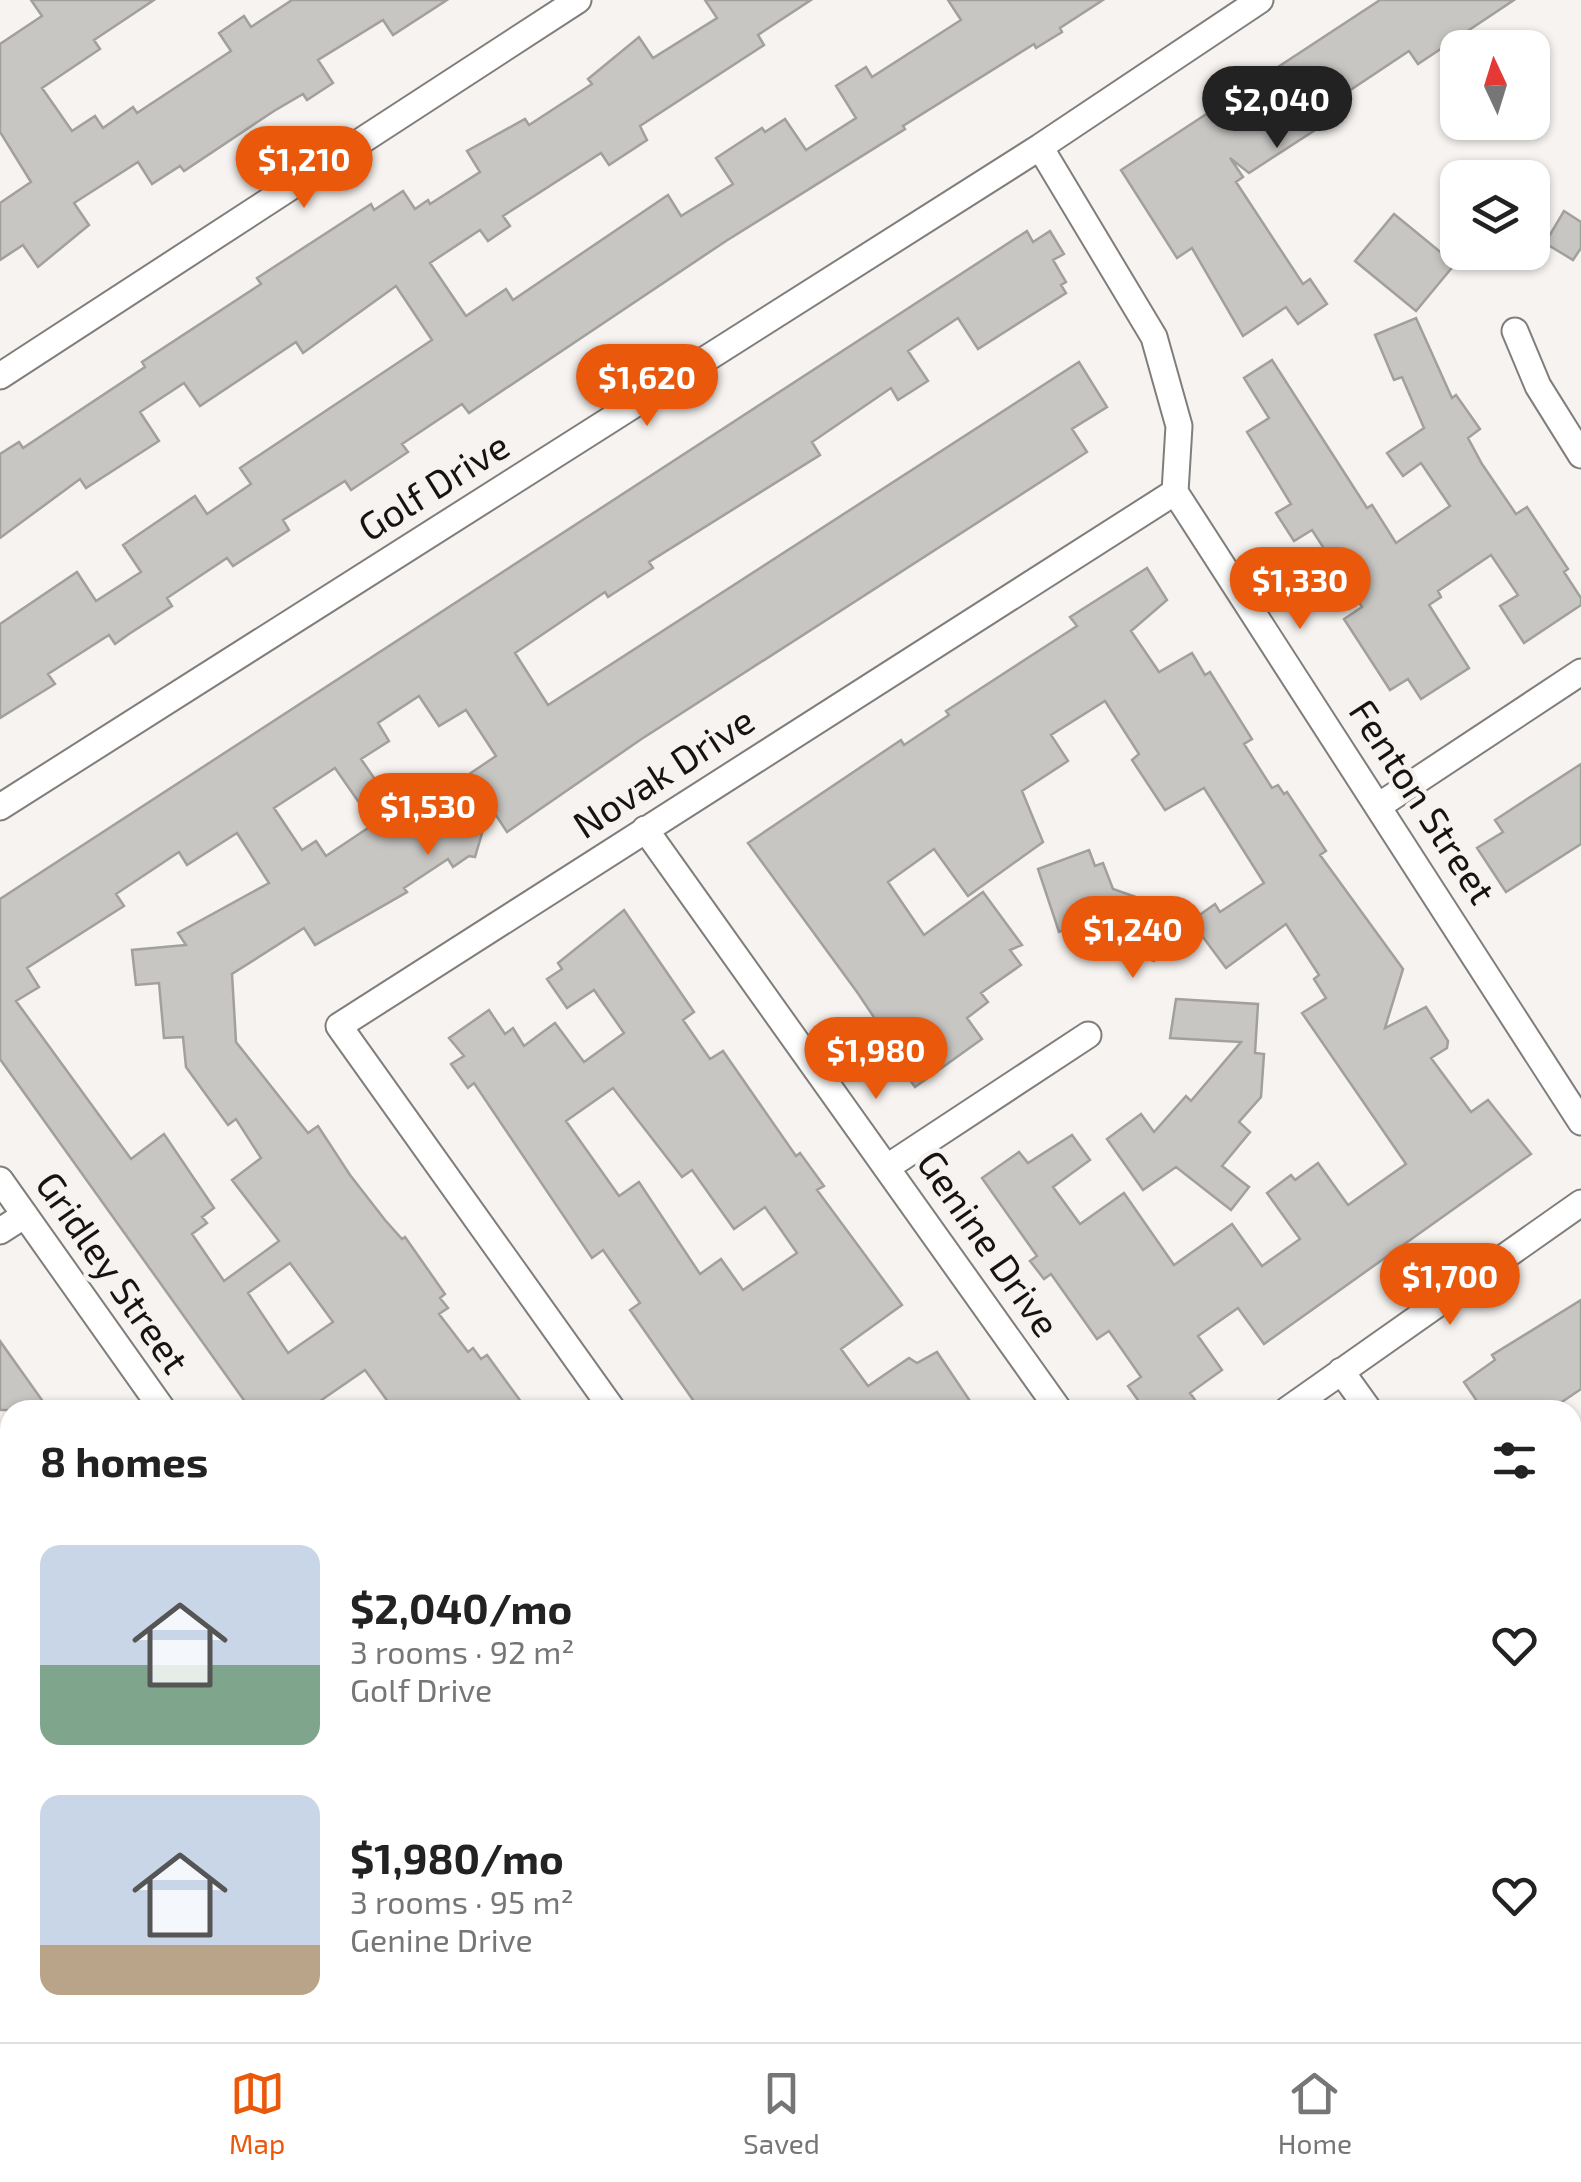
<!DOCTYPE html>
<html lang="en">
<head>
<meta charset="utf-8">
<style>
	body { margin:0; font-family:"Exo 2",sans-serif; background:#f6f6f6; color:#222; height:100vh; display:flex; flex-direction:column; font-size:38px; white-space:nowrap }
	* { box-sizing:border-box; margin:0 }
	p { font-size:32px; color:#767676 }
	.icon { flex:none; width:55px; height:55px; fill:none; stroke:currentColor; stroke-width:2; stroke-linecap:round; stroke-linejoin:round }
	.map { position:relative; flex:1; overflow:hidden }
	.details { position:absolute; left:0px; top:1400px; width:1582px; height:642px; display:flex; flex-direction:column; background:#fff; border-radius:30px 30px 0 0; box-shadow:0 2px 8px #0004 }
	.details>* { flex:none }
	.needle { width:65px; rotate:356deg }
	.tools { position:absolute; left:1440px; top:30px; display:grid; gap:20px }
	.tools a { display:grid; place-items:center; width:110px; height:110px; border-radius:20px; background:#fff; box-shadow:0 2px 8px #0004; font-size:50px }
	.price { position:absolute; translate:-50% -85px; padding:0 22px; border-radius:35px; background:#ea580c; color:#fff; font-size:32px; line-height:65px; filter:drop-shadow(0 2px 5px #0008) }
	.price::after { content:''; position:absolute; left:50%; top:60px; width:30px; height:22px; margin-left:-15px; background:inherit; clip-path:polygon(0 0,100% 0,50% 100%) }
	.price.on { background:#222; color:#fff }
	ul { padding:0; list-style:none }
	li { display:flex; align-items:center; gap:30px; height:250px; padding:0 40px }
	li span { display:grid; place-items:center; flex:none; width:280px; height:200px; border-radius:20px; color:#555 }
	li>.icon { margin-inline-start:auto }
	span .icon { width:120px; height:120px; fill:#fffc; stroke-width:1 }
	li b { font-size:42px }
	h2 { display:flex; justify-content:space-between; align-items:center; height:120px; padding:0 40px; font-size:42px }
	.menu { display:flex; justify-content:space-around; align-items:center; height:140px; border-top:2px solid #e0e0e0; background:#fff; font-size:28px; color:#767676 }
	.menu a { display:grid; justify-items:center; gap:5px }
	.menu .on { color:#ea580c }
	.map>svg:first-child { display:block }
	.green { fill:#d5c1a1 }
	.building { fill:#c8c6c3; stroke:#a2a09d; stroke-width:2.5; fill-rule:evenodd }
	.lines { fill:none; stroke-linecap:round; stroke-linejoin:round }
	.lane-casing { stroke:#807e7b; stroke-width:16 }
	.street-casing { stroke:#807e7b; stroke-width:29 }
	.lane { stroke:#fff; stroke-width:12 }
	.street { stroke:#fff; stroke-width:25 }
	.labels { text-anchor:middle; stroke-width:9; stroke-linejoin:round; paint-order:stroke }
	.street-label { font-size:38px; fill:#151413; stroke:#f6f3f0 }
</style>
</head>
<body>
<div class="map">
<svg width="1581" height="2042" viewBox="0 0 1581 2042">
	<rect width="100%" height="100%" fill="#f6f3f0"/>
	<!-- green -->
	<path class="green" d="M1573,2012L1581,2024V2042H1193L1184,2033L1572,2032Z
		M950,2033H1008L992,2042H957Z"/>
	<!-- building -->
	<path class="building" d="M31,0H154L94,40L100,49L42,88L72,131L95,116L103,128L133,107L137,113L231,51L219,33L244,16L251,27L292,0H447L393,35L383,20L318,60L333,83L307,100L303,94L274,111L184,171L180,166L152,184L138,162L74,203L89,225L38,267L23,245L0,260V203L31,182L0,132V44L42,16Z
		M705,0H811L758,35L764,45L640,126L647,140L609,165L601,153L503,216L510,226L488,241L480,230L430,263L466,316L506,289L513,300L668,195L681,216L733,184L716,158L762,128L765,132L785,119L806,150L856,118L836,86L866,67L872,77L961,20L948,0H1103L1060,28L1062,32L1036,48L1034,44L903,126L905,129L726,241L469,413L462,404L402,444L408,452L351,490L345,481L283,520L289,530L233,566L227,558L167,598L172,606L129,634L115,644L109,635L48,674L55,684L0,718V624L77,572L96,601L141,572L123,545L195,496L207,514L251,484L240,468L432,340L396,286L303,353L296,342L200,406L184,383L140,412L159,441L86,488L80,479L0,538V454L19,442L23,448L145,367L142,362L261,284L257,278L371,204L374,210L403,191L415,209L428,200L430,204L480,172L467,151L525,119L529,125L592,84L588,79L639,37L653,58L717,18Z
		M1380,0H1514L1418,64L1409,51L1322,109L1329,121L1249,173L1230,158L1243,177L1236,182L1303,284L1310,279L1327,304L1298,324L1286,307L1243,336L1192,248L1177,258L1121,170Z
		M1564,211L1581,222V248L1573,260L1545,243Z
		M1394,214L1455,264L1416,311L1355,261Z
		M1027,231L1033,242L1050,231L1064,254L1053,260L1066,282L1061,285L1066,293L978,349L958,318L908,351L928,381L898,400L891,388L812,442L820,455L649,562L653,568L608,597L605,592L515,653L548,705L1079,362L1107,407L1072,429L1087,452L640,740L507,832L490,806L475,857L469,856L453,867L448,859L404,888L407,892L315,945L304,928L232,974L236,1042L308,1133L318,1126L350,1175L385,1220L402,1239L405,1237L445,1294L440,1298L448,1308L439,1314L468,1352L473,1348L481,1359L487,1355L527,1410H394L365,1370L307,1410H251L0,1059V899ZM419,696L439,726L466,710L496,756L447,789L442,781L396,810L361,759L389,741L378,723ZM335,768L374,824L326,856L316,841L302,850L274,808ZM237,833L269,883L178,933L186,945L132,950L136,985L159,983L164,1038L183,1037L186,1067L228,1125L236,1119L261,1158L232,1180L279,1241L224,1281L192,1234L207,1223L202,1217L214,1208L164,1134L131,1159L16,1001L39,987L27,968L124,906L116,894L179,852L187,865ZM290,1263L333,1322L288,1353L248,1293Z
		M1416,318L1452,398L1456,395L1480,429L1468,438L1482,464L1516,514L1527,507L1568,569L1564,572L1581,598V605L1524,643L1500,606L1518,595L1491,555L1438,591L1441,597L1429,605L1469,668L1421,699L1408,679L1390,690L1344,619L1362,607L1312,530L1294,541L1276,513L1291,504L1247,432L1269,418L1244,378L1272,360L1367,508L1372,505L1396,543L1450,506L1421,463L1403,476L1387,453L1424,428L1402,377L1394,380L1375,335Z
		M1147,568L1167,600L1131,631L1159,672L1192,653L1205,675L1210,672L1252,739L1244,744L1272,788L1278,785L1284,794L1287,792L1326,851L1320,855L1403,969L1385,1028L1426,1007L1448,1041L1447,1048L1431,1058L1471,1112L1488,1100L1531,1154L1264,1344L1238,1308L1198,1336L1222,1370L1190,1393L1195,1400L1181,1410H1145L1128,1386L1141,1377L1109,1331L1097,1339L1051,1274L1044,1279L1030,1261L1037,1256L982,1178L1019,1152L1028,1163L1072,1135L1090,1160L1053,1187L1080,1224L1124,1193L1174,1265L1232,1224L1262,1266L1300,1239L1267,1193L1291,1175L1295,1180L1318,1163L1348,1205L1406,1164L1302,1013L1326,998L1314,979L1319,975L1286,924L1226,968L1191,921L1215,904L1220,912L1264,883L1204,788L1165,810L1132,760L1139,754L1105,701L1051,735L1068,761L1022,791L1043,842L968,896L934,849L888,882L924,935L983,892L1022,945L1010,950L1021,965L981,993L988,1002L967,1018L982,1039L915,1087L891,1054L896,1050L857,992L748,843L901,740L904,745L949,715L946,711L1077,626L1070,617Z
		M1581,764V844L1506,892L1477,848L1503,832L1495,820Z
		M1089,850L1095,866L1103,863L1113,889L1173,910L1154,961L1116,948L1132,905L1059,932L1038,869Z
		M624,910L694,1012L683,1020L710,1059L723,1051L796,1156L800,1153L824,1186L817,1190L902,1305L841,1349L868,1386L909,1358L917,1363L937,1352L976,1410H700L630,1310L640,1303L603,1250L592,1258L474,1083L468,1088L451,1064L464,1056L449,1038L489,1010L505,1034L513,1028L524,1046L555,1023L584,1062L624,1033L594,990L567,1008L547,979L562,969L558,963ZM613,1088L682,1177L692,1170L734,1229L765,1207L797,1253L743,1290L721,1259L700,1274L639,1182L619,1196L566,1121Z
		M1176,999L1258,1004L1255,1053L1264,1054L1261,1097L1239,1122L1250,1132L1222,1166L1249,1187L1231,1210L1176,1167L1143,1190L1107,1139L1141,1114L1154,1132L1186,1096L1191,1101L1241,1042L1170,1038Z
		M1581,1300V1389L1550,1410H1483L1464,1382L1495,1360L1492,1355Z
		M0,1341L49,1410H0Z"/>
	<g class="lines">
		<!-- lane casing -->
		<g class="lane-casing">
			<path id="lane" d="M883,2032L890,2042
				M804,2042L818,2032"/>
		</g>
		<!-- street casing -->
		<g class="street-casing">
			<path id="street" d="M1040,147L1154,337L1179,426L1175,492L1581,1122
				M1515,331L1538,386L1581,455
				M0,376L578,0
				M1380,805L1581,672
				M0,807L1040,147L1260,0
				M645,829L1059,1410
				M889,1166L1088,1035
				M0,1180L163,1410
				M0,1231L25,1215
				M1341,1371L1369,1410
				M613,1410L339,1026L1175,492
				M1287,1410L1581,1203
				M1572,1697L1581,1709
				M0,1819L10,1834
				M150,2032L157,2042
				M601,2032L607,2042
				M87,2042L100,2032"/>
		</g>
		<!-- lane -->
		<use href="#lane" class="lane"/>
		<!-- street -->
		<use href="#street" class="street"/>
	</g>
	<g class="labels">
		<!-- street labels -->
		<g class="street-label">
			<text transform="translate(434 487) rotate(-32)" y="13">Golf Drive</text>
			<text transform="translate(664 773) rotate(-33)" y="13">Novak Drive</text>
			<text transform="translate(1422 802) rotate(57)" y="13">Fenton Street</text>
			<text transform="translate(988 1244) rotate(55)" y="13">Genine Drive</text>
			<text transform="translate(112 1273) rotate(55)" y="13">Gridley Street</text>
		</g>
	</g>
</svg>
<div class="tools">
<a><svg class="needle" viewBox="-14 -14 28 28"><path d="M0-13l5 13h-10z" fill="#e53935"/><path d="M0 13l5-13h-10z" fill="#767676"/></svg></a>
<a><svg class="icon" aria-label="layers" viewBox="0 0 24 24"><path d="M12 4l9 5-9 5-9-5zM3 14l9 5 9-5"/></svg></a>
</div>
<b class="price on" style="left:1277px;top:151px">$2,040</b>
<b class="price" style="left:304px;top:211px">$1,210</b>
<b class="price" style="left:647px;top:429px">$1,620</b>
<b class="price" style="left:1300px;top:632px">$1,330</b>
<b class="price" style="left:428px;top:858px">$1,530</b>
<b class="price" style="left:1133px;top:981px">$1,240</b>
<b class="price" style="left:876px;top:1102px">$1,980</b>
<b class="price" style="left:1450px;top:1328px">$1,700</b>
<section class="details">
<h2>8 homes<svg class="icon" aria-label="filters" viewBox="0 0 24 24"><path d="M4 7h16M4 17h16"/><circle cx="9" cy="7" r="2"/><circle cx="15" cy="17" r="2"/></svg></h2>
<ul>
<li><span style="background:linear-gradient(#c9d6e8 60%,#7fa58c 0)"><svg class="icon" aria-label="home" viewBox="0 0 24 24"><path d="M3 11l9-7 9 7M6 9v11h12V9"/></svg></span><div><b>$2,040/mo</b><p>3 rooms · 92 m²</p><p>Golf Drive</p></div><svg class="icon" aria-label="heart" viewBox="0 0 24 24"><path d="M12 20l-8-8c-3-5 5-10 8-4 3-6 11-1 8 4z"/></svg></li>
<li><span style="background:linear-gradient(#c9d6e8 75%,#b9a48a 0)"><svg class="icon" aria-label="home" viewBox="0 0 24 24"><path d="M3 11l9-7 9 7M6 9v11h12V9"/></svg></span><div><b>$1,980/mo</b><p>3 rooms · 95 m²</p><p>Genine Drive</p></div><svg class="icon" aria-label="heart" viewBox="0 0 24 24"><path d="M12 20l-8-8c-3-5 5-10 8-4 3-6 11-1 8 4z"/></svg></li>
</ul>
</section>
</div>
<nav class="menu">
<a class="on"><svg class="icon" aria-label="map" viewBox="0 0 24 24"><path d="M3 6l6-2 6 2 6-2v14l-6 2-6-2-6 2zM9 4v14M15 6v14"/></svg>Map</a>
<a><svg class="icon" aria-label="saved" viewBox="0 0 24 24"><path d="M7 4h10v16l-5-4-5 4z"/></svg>Saved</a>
<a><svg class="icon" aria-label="home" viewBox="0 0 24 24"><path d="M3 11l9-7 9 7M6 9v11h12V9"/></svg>Home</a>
</nav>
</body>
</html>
